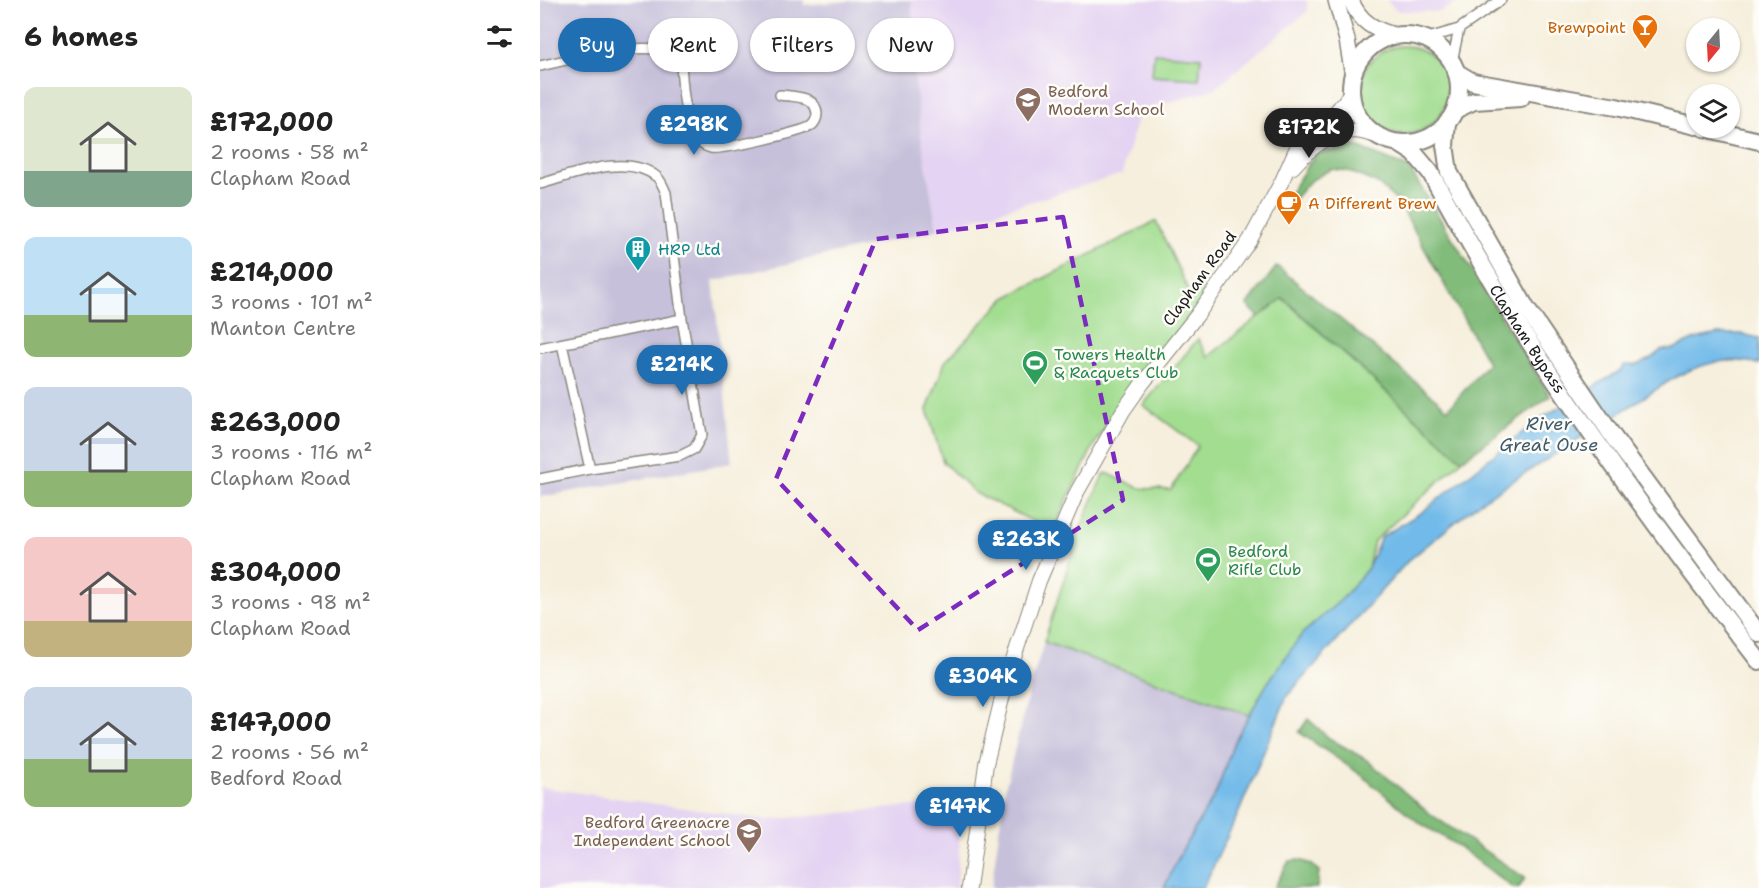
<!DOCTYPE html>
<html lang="en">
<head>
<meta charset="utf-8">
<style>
	body { margin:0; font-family:"Shantell Sans",sans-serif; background:#f6f6f6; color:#222; height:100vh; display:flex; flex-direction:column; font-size:22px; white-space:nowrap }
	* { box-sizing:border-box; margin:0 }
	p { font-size:20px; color:#767676 }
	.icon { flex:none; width:33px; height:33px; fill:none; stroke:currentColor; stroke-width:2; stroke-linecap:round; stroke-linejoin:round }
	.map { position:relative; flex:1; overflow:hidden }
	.sheet { display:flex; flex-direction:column; background:#fff; width:540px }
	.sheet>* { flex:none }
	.hud { position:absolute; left:18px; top:18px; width:570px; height:54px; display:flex; gap:12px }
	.needle { width:39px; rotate:198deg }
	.controls { position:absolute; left:1146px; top:18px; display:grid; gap:12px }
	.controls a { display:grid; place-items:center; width:54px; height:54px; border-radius:50%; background:#fff; box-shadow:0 2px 4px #0004; font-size:30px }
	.price { position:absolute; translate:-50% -51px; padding:0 14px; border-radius:21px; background:#1f6fb2; color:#fff; font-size:20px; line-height:39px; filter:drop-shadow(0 2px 3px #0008) }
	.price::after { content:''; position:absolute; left:50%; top:36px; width:18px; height:14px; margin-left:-9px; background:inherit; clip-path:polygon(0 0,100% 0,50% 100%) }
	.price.on { background:#222; color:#fff }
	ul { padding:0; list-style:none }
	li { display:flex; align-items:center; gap:18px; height:150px; padding:0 24px }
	li span { display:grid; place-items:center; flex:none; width:168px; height:120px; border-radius:12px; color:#555 }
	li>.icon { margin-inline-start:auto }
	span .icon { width:72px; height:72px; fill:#fffc; stroke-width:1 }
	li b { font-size:26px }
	h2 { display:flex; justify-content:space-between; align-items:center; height:72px; padding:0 24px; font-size:26px }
	.tag { padding:0 21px; border-radius:27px; background:#fff; box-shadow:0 2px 4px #0004; font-size:21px; line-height:54px }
	.tag.on { background:#1f6fb2; color:#fff }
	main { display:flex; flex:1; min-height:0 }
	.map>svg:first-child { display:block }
	.built { fill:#e4d3f2 }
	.industrial { fill:#c6c0da }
	.green { fill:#a2dd90; stroke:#5f7c56; stroke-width:1.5 }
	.forest { fill:#81bc7a; stroke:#4e6c4b; stroke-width:1.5 }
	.water { fill:#71bae9; stroke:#466b82; stroke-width:1.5 }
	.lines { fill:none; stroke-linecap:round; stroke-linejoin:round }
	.street-casing { stroke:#89867c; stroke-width:12 }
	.secondary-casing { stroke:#89867c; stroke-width:16 }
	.primary-casing { stroke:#89867c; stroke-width:18 }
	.highway-casing { stroke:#89867c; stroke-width:20 }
	.street { stroke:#fff; stroke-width:9 }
	.secondary { stroke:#fff; stroke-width:14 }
	.primary { stroke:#fff; stroke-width:15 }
	.highway { stroke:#fff; stroke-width:16 }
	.marked { fill:none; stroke:#7b2cbf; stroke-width:4.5; stroke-dasharray:12 8; stroke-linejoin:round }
	.labels { text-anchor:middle; stroke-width:5; stroke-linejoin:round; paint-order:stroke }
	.food-label { font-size:16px; fill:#c56008; stroke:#fdfcf7; text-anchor:end }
	.education-label { font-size:16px; fill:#785e54; stroke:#fdfcf7; text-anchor:start }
	.culture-label { font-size:16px; fill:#0d838f; stroke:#fdfcf7; text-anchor:start }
	.street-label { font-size:16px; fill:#1c1c1c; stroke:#fdfcf7 }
	.leisure-label { font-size:16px; fill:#27864d; stroke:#fdfcf7; text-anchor:start }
	.water-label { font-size:18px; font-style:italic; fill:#3e5b6e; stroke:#fdfcf7 }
</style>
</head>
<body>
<main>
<section class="sheet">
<h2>6 homes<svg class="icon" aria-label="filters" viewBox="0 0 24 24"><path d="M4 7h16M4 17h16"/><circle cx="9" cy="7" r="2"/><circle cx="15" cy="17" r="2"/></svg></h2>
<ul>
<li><span style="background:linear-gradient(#dfe7d0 70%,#7fa58c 0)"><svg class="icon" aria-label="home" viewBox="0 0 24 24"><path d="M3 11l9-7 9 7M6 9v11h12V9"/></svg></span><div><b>£172,000</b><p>2 rooms · 58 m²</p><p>Clapham Road</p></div></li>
<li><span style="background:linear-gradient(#bfe0f5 65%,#8fb573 0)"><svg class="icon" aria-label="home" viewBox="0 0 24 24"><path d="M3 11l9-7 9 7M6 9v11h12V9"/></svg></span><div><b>£214,000</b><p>3 rooms · 101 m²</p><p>Manton Centre</p></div></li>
<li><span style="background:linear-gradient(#c9d6e8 70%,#8fb573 0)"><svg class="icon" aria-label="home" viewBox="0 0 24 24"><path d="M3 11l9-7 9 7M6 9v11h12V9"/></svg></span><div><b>£263,000</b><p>3 rooms · 116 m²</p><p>Clapham Road</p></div></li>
<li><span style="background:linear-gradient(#f6c9c9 70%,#c2b280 0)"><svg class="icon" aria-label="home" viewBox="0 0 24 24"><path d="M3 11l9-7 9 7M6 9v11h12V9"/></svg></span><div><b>£304,000</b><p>3 rooms · 98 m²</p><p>Clapham Road</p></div></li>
<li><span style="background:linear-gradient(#c9d6e8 60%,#8fb573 0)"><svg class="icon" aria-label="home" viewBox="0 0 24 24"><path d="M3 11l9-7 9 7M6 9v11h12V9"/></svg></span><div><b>£147,000</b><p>2 rooms · 56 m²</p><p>Bedford Road</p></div></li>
</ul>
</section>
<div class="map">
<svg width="1219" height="888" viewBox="0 0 1219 888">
	<rect width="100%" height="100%" fill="#fdfcf7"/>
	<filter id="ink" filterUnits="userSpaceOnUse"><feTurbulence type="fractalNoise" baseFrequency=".0167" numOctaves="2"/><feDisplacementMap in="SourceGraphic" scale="12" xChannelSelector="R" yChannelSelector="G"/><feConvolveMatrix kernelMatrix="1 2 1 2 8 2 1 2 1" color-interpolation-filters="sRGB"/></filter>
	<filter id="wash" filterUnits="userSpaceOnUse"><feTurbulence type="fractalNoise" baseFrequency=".008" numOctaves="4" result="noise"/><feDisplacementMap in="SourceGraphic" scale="24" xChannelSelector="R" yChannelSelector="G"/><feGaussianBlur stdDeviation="1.35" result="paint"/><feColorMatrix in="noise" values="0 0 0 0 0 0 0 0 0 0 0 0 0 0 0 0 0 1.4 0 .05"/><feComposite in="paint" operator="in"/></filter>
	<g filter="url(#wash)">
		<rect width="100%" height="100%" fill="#f6efdd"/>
		<!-- built -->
		<path class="built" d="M372,0H767L768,11L674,89L599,111L582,174L397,230L381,135L373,65Z
			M846,0H924L899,12L858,11Z
			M0,787L228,820L393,804L421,811L417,888H0Z"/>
		<!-- industrial -->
		<path class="industrial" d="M0,0H264V5L320,0H372L373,65L381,135L397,230L173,281L192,463L0,497Z
			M504,642L709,715L694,742L676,793L641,852L624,888H451L465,789L489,691Z"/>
		<!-- green -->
		<path class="green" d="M820 90a44 44 0 1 1 88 0a44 44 0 1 1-88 0Z
			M614,53L661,57L659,79L612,76Z
			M616,221L650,294L677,282L576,410L554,445L508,539L499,524L435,493L403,462L387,410L405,362L465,298Z
			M742,298L922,460L834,541L828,568L802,599L762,634L727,684L709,715L504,642L539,532L563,475L567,473L599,488L631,490L658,446L603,405L658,339L668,357Z"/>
		<!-- forest -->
		<path class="forest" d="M814,146L869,168L1010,396L922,460L743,298L719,317L707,305L737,266L908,409L948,363L859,203L838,184L808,171L791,169L770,181L750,204L744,202L775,154Z
			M768,719L789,738L827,760L889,813L985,878L979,888H973L918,846L878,822L821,775L759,732Z
			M759,860L771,864L779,871L777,888H734L749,861Z"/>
		<!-- water -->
		<path class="water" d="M1178,334H1202L1219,338V364C1186,356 1163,363 1134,378L940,502L868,561L747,696L699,812L663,888H624L641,852L676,793L694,742L727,684L762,634L802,599L828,568L841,537L882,512L998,420L1083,369L1084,365H1096L1110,359L1121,350L1133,349L1155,339Z"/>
	</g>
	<g filter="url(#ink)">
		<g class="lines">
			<!-- street casing -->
			<g class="street-casing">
				<path id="street" d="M885,39L919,29L961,0
					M912,62L919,29
					M0,66C30,59 104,40 131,53C135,55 138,59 141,62C142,81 144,128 159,142C162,145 168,147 171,148C182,150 263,132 271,126C274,124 277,119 277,114C276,95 253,97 240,95
					M0,184C33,175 87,152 117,177C121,181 124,188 126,193L142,319
					M22,344L50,469
					M0,348L142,319L162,435L154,449L140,456L50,469L0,479"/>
			</g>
			<!-- secondary casing -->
			<g class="secondary-casing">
				<path id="secondary" d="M753,167C768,150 789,132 813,131C821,131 829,134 837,136
					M429,888L446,764L466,682L499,581L537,492L583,411L602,384L658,314L710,240L742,181L758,145L788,121L805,101L811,91"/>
			</g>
			<!-- primary casing -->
			<g class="primary-casing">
				<path id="primary" d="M796,0L807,40L813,76
					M811,0C819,22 836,31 858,36"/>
			</g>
			<!-- highway casing -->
			<g class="highway-casing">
				<g id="highway">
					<circle cx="865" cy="89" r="54"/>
					<path d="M916,72L933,82L1076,107L1156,126"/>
					<path d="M915,110L934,101L981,98"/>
					<path d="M907,122L905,145L909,172L986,308L1074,438L1219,634"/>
					<path d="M1164,128L1219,141"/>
					<path id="s1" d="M858,143L874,153L890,172C916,218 941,265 969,310C1045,431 1131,548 1219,661"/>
				</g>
			</g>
			<!-- street -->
			<use href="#street" class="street"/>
			<!-- secondary -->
			<use href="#secondary" class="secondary"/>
			<!-- primary -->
			<use href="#primary" class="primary"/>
			<!-- highway -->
			<use href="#highway" class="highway"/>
		</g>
	</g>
	<!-- marked area -->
	<path class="marked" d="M523,217L583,500L378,630L236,479L336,239Z"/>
	<!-- icons -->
	<defs>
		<g id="bar-pin" transform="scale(1.35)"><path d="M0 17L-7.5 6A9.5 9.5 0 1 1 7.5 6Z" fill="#e8710a" stroke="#fdfcf7"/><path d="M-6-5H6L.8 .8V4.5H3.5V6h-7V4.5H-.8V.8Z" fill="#fff"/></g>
		<g id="school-pin" transform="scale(1.35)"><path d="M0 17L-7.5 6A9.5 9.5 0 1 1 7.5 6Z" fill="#8d6e63" stroke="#fdfcf7"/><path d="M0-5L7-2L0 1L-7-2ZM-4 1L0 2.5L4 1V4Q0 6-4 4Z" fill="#fff"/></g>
		<g id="cafe-pin" transform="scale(1.35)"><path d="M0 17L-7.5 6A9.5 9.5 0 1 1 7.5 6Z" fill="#e8710a" stroke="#fdfcf7"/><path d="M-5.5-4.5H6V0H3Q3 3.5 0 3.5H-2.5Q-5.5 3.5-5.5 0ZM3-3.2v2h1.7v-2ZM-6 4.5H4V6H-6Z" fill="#fff"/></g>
		<g id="building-pin" transform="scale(1.35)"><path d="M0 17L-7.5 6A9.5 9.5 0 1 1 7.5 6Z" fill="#0f9aa8" stroke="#fdfcf7"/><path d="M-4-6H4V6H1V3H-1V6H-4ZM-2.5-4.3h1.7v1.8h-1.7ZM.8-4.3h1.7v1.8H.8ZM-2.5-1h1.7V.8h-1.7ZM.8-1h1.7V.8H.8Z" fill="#fff"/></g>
		<g id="stadium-pin" transform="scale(1.35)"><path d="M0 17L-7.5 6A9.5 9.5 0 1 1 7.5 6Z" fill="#2e9e5b" stroke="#fdfcf7"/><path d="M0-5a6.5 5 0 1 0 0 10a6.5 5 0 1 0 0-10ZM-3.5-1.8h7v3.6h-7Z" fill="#fff"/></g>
	</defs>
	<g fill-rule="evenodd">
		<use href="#bar-pin" x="1105" y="27"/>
		<use href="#school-pin" x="488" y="100"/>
		<use href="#cafe-pin" x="749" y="203"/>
		<use href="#building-pin" x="98" y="249"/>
		<use href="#stadium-pin" x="495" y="363"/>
		<use href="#stadium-pin" x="668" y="560"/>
		<use href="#school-pin" x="209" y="831"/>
	</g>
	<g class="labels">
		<!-- food labels -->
		<g class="food-label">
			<text x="1086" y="33">Brewpoint</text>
			<text x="768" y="209" text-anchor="start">A Different Brew</text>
		</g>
		<!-- education labels -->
		<g class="education-label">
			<text x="508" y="97">Bedford<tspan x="508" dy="18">Modern School</tspan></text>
			<text x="190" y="828" text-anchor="end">Bedford Greenacre<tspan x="190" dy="18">Independent School</tspan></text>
		</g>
		<!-- culture labels -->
		<g class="culture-label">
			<text x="118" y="255">HRP Ltd</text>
		</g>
		<!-- street labels -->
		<g class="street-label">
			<text transform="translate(659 278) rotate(-54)" y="6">Clapham Road</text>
			<text dy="6" stroke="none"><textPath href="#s1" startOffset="237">Clapham Bypass</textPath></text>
		</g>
		<!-- leisure labels -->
		<g class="leisure-label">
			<text x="514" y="360">Towers Health<tspan x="514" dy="18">&amp; Racquets Club</tspan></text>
			<text x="688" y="557">Bedford<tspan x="688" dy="18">Rifle Club</tspan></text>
		</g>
		<!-- water labels -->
		<g class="water-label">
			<text x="1009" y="430">River<tspan x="1009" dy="21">Great Ouse</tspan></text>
		</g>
	</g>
</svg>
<div class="controls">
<a><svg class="needle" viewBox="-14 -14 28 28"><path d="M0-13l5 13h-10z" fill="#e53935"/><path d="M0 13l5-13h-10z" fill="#767676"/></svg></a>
<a><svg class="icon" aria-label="layers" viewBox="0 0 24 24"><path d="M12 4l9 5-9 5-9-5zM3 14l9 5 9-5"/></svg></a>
</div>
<b class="price" style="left:154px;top:156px">£298K</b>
<b class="price on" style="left:769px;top:159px">£172K</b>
<b class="price" style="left:142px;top:396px">£214K</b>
<b class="price" style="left:486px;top:571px">£263K</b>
<b class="price" style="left:443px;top:708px">£304K</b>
<b class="price" style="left:420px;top:838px">£147K</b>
<div class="hud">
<a class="tag on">Buy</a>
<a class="tag">Rent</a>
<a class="tag">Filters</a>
<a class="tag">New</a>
</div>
</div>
</main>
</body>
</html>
